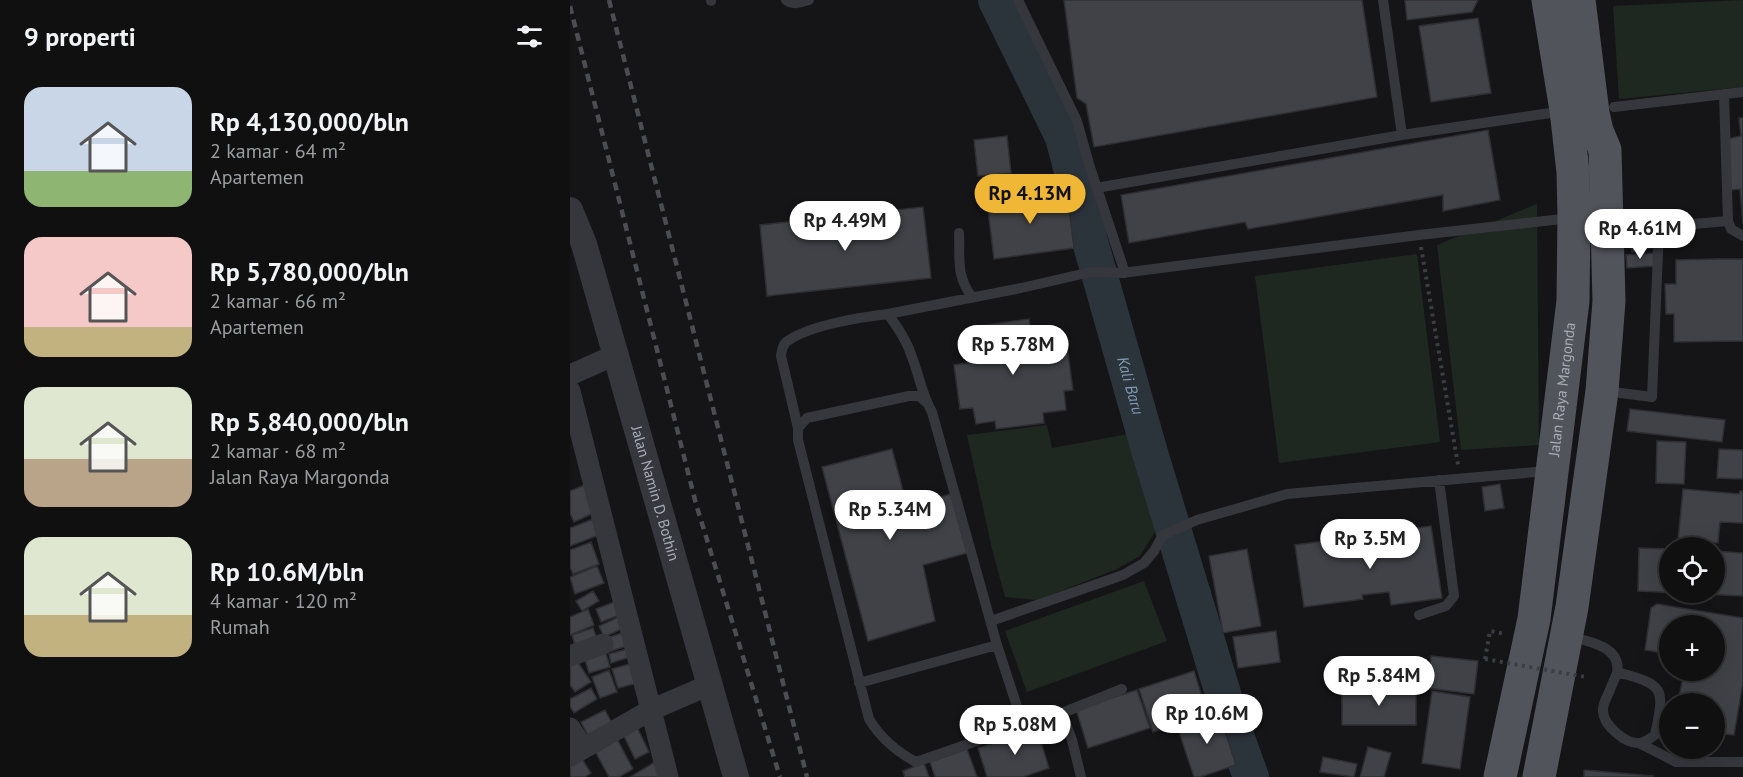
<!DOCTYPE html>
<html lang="id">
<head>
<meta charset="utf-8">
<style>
	body { margin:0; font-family:"PT Sans",sans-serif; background:#19191a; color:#f1f3f6; height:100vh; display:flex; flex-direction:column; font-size:22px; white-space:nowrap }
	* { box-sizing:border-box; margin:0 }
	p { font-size:20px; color:#9c9d9f }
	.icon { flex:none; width:33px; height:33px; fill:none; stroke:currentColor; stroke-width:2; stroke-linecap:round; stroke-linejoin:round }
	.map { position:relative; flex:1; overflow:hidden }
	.sheet { display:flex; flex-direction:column; background:#101011; width:570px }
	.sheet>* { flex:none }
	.tools { position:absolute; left:1089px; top:537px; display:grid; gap:12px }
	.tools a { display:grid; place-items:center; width:66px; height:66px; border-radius:50%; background:#101011; box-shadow:0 6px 24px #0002,0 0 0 2px #303031; font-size:30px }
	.price { position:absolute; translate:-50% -51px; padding:0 14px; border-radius:21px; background:#fff; color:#222; font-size:20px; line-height:39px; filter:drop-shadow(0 2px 3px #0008) }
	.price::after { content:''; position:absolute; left:50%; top:36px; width:18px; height:14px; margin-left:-9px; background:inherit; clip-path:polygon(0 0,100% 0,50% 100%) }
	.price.selected { background:#efb735; color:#111 }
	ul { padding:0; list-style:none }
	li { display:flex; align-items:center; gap:18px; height:150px; padding:0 24px }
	li span { display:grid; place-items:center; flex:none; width:168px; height:120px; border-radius:18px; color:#555 }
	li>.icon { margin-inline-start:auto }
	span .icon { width:72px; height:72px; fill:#fffc; stroke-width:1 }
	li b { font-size:26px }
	h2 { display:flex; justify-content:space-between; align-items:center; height:72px; padding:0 24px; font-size:26px }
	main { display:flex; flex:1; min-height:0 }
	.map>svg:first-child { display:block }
	.green { fill:#1f2721 }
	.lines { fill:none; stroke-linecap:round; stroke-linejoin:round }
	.river { stroke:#2c343b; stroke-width:36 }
	.building { fill:#414247; stroke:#2f2f33; stroke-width:1.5 }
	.path { stroke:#3c3e43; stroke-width:4; stroke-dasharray:3 4.5; stroke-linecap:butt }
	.service { stroke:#36373c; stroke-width:10 }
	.minor { stroke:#36373c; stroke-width:21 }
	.tertiary { stroke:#36373c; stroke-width:26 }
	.primary { stroke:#52545b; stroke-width:33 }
	.rail { stroke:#4b4d53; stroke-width:4.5; stroke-dasharray:8 6; stroke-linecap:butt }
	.path-bridge { stroke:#3c3e43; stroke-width:4; stroke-dasharray:3 4.5; stroke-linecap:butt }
	.labels { text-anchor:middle; stroke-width:5; stroke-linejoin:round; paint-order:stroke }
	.street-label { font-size:15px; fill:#a7acb7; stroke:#101012 }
	.water-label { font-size:16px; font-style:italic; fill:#7f98b2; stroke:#101012 }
</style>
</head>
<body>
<main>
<section class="sheet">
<h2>9 properti<svg class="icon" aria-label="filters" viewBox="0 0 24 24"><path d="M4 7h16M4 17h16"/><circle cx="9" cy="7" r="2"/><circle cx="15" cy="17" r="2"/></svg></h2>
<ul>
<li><span style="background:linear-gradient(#c9d6e8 70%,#8fb573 0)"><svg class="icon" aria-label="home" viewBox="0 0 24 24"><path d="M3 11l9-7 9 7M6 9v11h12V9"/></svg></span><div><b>Rp 4,130,000/bln</b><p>2 kamar · 64 m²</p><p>Apartemen</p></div></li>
<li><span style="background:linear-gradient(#f6c9c9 75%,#c2b280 0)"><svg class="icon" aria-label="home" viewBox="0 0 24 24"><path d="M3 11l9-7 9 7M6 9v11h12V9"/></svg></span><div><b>Rp 5,780,000/bln</b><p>2 kamar · 66 m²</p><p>Apartemen</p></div></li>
<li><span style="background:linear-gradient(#dfe7d0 60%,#b9a48a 0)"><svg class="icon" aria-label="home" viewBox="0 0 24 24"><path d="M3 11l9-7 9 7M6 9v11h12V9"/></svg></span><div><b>Rp 5,840,000/bln</b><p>2 kamar · 68 m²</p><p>Jalan Raya Margonda</p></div></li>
<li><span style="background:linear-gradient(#dfe7d0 65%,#c2b280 0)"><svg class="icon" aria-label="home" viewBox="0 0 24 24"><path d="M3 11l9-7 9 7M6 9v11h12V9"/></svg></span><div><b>Rp 10.6M/bln</b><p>4 kamar · 120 m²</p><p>Rumah</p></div></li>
</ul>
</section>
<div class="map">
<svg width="1173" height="777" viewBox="0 0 1173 777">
	<rect width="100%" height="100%" fill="#151517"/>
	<!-- green -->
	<path class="green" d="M1173,0V87L1049,99L1043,6Z
		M967,204L969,445L891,450L867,245Z
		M847,254L870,442L709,463L685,276Z
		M477,425L482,448L564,433L590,513L588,527L570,556L547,569L468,600L435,597L422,549L397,435Z
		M574,581L597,641L457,692L435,631Z"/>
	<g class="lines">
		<!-- river -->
		<path class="river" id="s1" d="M426,0L493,137L521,245L580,453L665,733L681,777"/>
	</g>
	<!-- building -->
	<path class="building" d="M494,0H792L807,97L524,147L516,104L507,98Z
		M835,0H908L902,12L837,20Z
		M908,18L921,93L861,102L849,26Z
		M1169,118H1173V224L1170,189L1160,190L1157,139L1171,136Z
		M918,130L930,200L873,211V195L678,229L675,222L559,243L551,195Z
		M437,136L441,173L408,176L404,140Z
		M497,192L504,248L424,259L417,202Z
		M353,207L361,278L197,296L190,225Z
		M1082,233L1085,247L1062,252L1060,238Z
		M1084,253L1085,266L1057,268L1056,255Z
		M1147,259H1173V341L1104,342V314H1096L1095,284H1106V260Z
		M459,319L461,334L478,332L480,349L497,347L503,390L494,391L496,410L473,413L474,423L426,429L425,421L406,424L403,408L390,409L384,365L398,363L395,341L412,339L410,326Z
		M1060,409L1155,420L1152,442L1057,431Z
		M1087,441L1116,442L1114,484L1086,483Z
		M322,449L337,506L381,494L397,553L353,565L365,621L298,641L252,467Z
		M1149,449L1173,450V479L1147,478Z
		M17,484L28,511L4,522L0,513V491Z
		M930,484L934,508L915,511L912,487Z
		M1113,489L1169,494L1170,491H1173V523L1150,522L1148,543L1108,540Z
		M23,519L29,535L0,546V528Z
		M861,526L872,598L821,605L819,592L792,595L793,599L734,607L725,545L777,538L779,552L820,546L818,532Z
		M21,542L29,564L3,574L0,567V550Z
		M1069,548L1100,549V592H1144V551L1173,553V596L1068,591Z
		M677,549L691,626L653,633L639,556Z
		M27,566L34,583L5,594L0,577Z
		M23,591L29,601L12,611L6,601Z
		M47,601L52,614L31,622L26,609Z
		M1087,604L1173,618V682L1164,735L1144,733V704H1105L1108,702L1114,672L1109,670H1144V626H1100V654L1075,650L1081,608Z
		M18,609L24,625L0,635V617Z
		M51,616L56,627L34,637L29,626Z
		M23,628L28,642L6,649L2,635Z
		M58,631L63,644L41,651L37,638Z
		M706,631L710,662L668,668L663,637Z
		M34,647L40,667L19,673L13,653Z
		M61,648L63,656L41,663L39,654Z
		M861,656L908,661L904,694L857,688Z
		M5,658L21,682L5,692L0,685V661Z
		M63,663L68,683L48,688L42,669Z
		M39,670L47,692L30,698L22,677Z
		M624,671L637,713L583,732L569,689Z
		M21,688L27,699L4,713L0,706V699Z
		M772,689L846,690V725H772Z
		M567,690L580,728L518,748L506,709Z
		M862,691L900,697L890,769L852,763Z
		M1100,708V745L1092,731L1094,716Z
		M35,710L45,729L21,741L11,722Z
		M649,712L666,765L630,777H624L607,726Z
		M67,727L79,752L65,759L53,734Z
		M467,729L479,768L453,777H417L408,748Z
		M47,739L63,769L49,777H39L25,751Z
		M798,747L821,753L814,777H790Z
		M1104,748H1124L1122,756L1111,753Z
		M397,749L407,777H365L360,762Z
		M753,757L787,764L784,777L750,772Z
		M12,759L21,773L15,777H0V766Z
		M85,762L90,777H60Z
		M354,763L359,777H335L333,771Z
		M1014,770L1083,776V777H1014Z"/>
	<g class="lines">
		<!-- path -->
		<path class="path" d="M851,247L888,465
			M915,659L920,631L935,634"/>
		<!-- service -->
		<path class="service" d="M141,0V1
			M216,0C223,6 232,2 239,0
			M448,0L507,121L520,167L555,273
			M813,0L832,135
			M1154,94L1158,221L1161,229L1173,236
			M1044,107L1173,92
			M526,188L832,135L994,111
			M1041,231L1158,221
			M389,233C390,259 386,276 402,297
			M318,314C328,328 337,341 342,357C349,375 352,395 362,412L427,645L453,725L346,762C327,752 310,737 299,719L228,440V428L211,356C212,349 213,343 219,340C242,325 291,317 318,314L451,288L521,272L552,273L849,235L1001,218
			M1035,391L1082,397L1089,228
			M228,428L237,418L339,396H349L357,403
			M849,615L876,606L884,596L869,480
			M421,621L553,575L574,563L584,551L593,535L627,520L717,494L977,471
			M1001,637C1019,641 1052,647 1047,673C1045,678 1042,684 1040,690C1037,697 1032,704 1033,712C1034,725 1055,744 1069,743C1075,743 1081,738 1085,735C1095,687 1095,685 1047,672
			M289,683L427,645
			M492,713L502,740L511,777
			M453,725L492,713L552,689
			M1069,743L1106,762H1173"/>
		<!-- minor -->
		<path class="minor" d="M0,375L45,355
			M0,391L98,777
			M0,656L33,644
			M0,728L13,748
			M0,756L81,710L139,685"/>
		<!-- tertiary -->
		<path class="tertiary" id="s2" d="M0,210L14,244L166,777"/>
		<!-- primary -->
		<g class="primary">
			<path id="s3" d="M930,777L964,619L1003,301L1004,217L1003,172L996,110L978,0"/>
			<path d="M969,777L1002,607L1032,391L1039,301L1035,150L1027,131L1023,113L1009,0"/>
		</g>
		<!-- rail -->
		<path class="rail" d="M39,0L237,777
			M0,6L126,504L210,777"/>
		<!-- path-bridge -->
		<path class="path-bridge" d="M915,659L1016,677"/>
	</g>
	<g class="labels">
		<!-- street labels -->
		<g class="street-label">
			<text dy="5" stroke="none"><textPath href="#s3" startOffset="393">Jalan Raya Margonda</textPath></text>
			<text dy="5" stroke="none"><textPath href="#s2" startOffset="296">Jalan Namin D. Bothin</textPath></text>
		</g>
		<!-- water labels -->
		<g class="water-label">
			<text dy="6" stroke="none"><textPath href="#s1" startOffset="410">Kali Baru</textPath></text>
		</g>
	</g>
</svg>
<div class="tools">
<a><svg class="icon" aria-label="locate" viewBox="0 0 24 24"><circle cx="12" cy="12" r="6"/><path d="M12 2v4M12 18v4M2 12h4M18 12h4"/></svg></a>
<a>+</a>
<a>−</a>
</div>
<b class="price selected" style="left:460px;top:225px">Rp 4.13M</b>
<b class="price" style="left:275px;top:252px">Rp 4.49M</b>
<b class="price" style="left:1070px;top:260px">Rp 4.61M</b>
<b class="price" style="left:443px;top:376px">Rp 5.78M</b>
<b class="price" style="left:320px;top:541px">Rp 5.34M</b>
<b class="price" style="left:800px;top:570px">Rp 3.5M</b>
<b class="price" style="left:809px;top:707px">Rp 5.84M</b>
<b class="price" style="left:637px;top:745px">Rp 10.6M</b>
<b class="price" style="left:445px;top:756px">Rp 5.08M</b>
</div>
</main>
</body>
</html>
